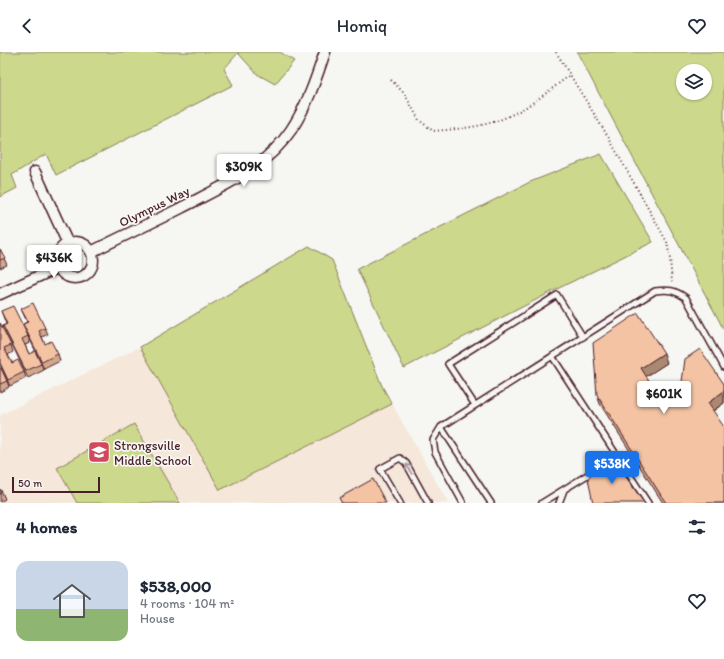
<!DOCTYPE html>
<html lang="en">
<head>
<meta charset="utf-8">
<style>
	body { margin:0; font-family:Itim,sans-serif; background:#f2f2f3; color:#1f2937; height:100vh; display:flex; flex-direction:column; font-size:15px; white-space:nowrap }
	* { box-sizing:border-box; margin:0 }
	p { font-size:13px; color:#747a83 }
	.icon { flex:none; width:22px; height:22px; fill:none; stroke:currentColor; stroke-width:2; stroke-linecap:round; stroke-linejoin:round }
	.map { position:relative; height:451px; overflow:hidden }
	.drawer { display:flex; flex-direction:column; background:#fff; flex:1 }
	.drawer>* { flex:none }
	.buttons { position:absolute; left:676px; top:12px; display:grid; gap:8px }
	.buttons a { display:grid; place-items:center; width:36px; height:36px; border-radius:50%; background:#fff; box-shadow:0 1px 3px #0004; font-size:20px }
	.scale { position:absolute; left:12px; bottom:10px; width:88px; box-sizing:border-box; padding-left:4px; border:2px solid #4a1f2b; border-top:0; font-size:11px; line-height:14px; white-space:nowrap; color:#4a1f2b; -webkit-text-stroke:3px #f6f6f2; paint-order:stroke }
	.price { position:absolute; translate:-50% -34px; padding:0 9px; border-radius:4px; background:#fff; color:#222; font-size:13px; line-height:26px; filter:drop-shadow(0 1px 2px #0008) }
	.price::after { content:''; position:absolute; left:50%; top:24px; width:12px; height:9px; margin-left:-6px; background:inherit; clip-path:polygon(0 0,100% 0,50% 100%) }
	.price.current { background:#1a73e8; color:#fff }
	ul { padding:0; list-style:none }
	li { display:flex; align-items:center; gap:12px; height:100px; padding:0 16px }
	li span { display:grid; place-items:center; flex:none; width:112px; height:80px; border-radius:12px; color:#555 }
	li>.icon { margin-inline-start:auto }
	span .icon { width:48px; height:48px; fill:#fffc; stroke-width:1 }
	li b { font-size:17px }
	h2 { display:flex; justify-content:space-between; align-items:center; height:48px; padding:0 16px; font-size:17px }
	header { display:flex; justify-content:space-between; align-items:center; height:52px; padding:0 16px; background:#fff; font-size:18px; font-weight:600 }
	.map>svg:first-child { display:block }
	.built { fill:#f5e7da }
	.green { fill:#ccd88b; stroke:#8b7c5b; fill-rule:evenodd }
	.lines { fill:none; stroke-linecap:round; stroke-linejoin:round }
	.lane-casing { stroke:#4a1f2b; stroke-width:8 }
	.street-casing { stroke:#4a1f2b; stroke-width:13 }
	.path { stroke:#4a1f2b; stroke-width:2; stroke-dasharray:1 3; stroke-linecap:butt }
	.lane { stroke:#f6f6f2; stroke-width:5 }
	.street { stroke:#f6f6f2; stroke-width:10 }
	.wall { fill:#d1a88c; stroke:#4a1f2b }
	.shaded-wall { fill:#aa8872; stroke:#4a1f2b }
	.building { fill:#f3c3a3; stroke:#4a1f2b }
	.oneway { stroke:#a99598 }
	.labels { text-anchor:middle; stroke-width:3.5; stroke-linejoin:round; paint-order:stroke }
	.street-label { font-size:13px; fill:#4a1f2b; stroke:#f6f6f2 }
	.poi-label { font-size:13px; fill:#4a1f2b; stroke:#f6f6f2; text-anchor:start }
</style>
</head>
<body>
<header><svg class="icon" aria-label="back" viewBox="0 0 24 24"><path d="M15 5l-7 7 7 7"/></svg>Homiq<svg class="icon" aria-label="heart" viewBox="0 0 24 24"><path d="M12 20l-8-8c-3-5 5-10 8-4 3-6 11-1 8 4z"/></svg></header>
<div class="map">
<svg width="724" height="451" viewBox="0 0 724 451">
	<rect width="100%" height="100%" fill="#f6f6f2"/>
	<filter id="ink" filterUnits="userSpaceOnUse"><feTurbulence type="fractalNoise" baseFrequency=".025" numOctaves="2"/><feDisplacementMap in="SourceGraphic" scale="8" xChannelSelector="R" yChannelSelector="G"/><feConvolveMatrix kernelMatrix="1 2 1 2 8 2 1 2 1" color-interpolation-filters="sRGB"/></filter>
	<g filter="url(#ink)">
		<!-- built -->
		<path class="built" d="M140,295L220,438L392,352L448,451H0V363Z"/>
		<!-- green -->
		<path class="green" d="M0,0H280L294,9L275,32L257,22L238,1L224,17L233,33L56,123L46,102L12,123L17,136L0,145Z
			M577,0H724V278ZM683,19H705V41H683Z
			M601,102L653,190L561,235L404,316L357,217L530,130Z
			M309,194L332,208L382,334L392,352L220,438L140,295Z
			M134,372L180,451H77L57,416Z"/>
		<g class="lines">
			<!-- lane casing -->
			<g class="lane-casing">
				<path id="lane" d="M552,304L648,451
					M475,353L448,312L557,243L583,285
					M441,375L491,451
					M400,451L380,417L400,406L406,411L428,451
					M463,451L435,400L433,388L441,375L655,239C668,237 675,238 686,246L724,315
					M542,451L618,404
					M559,451L564,438"/>
			</g>
			<!-- street casing -->
			<g class="street-casing">
				<path id="street" d="M35,120L68,192
					M57 208a18 18 0 1 1 36 0a18 18 0 1 1-36 0Z
					M91,200C121,185 151,171 181,156C221,135 265,117 291,78C307,54 316,27 325,0
					M0,242L59,215"/>
			</g>
			<!-- path -->
			<path class="path" d="M556,0L607,83L667,190L670,207L672,230
				M391,28L404,41L419,68L433,79C459,77 487,75 511,63C533,53 551,37 570,23"/>
			<!-- lane -->
			<use href="#lane" class="lane"/>
			<!-- street -->
			<use href="#street" class="street"/>
		</g>
		<!-- wall -->
		<path class="wall" d="M0,197L7,213L0,216Z
			M21,257L45,276L48,282L42,285L45,292L58,302L60,309L44,317L26,279L23,272L27,270Z
			M1,259L28,284L30,291L25,293L29,302L41,312L44,318L28,326L6,280L3,274L6,272Z
			M0,271L11,293L13,300L8,303L12,311L24,320L26,326L10,334L0,313Z
			M667,311L646,324L666,356L724,332V351L713,359L724,451H663L600,352L597,343Z
			M0,316L7,329L9,335L0,340Z
			M0,437L2,440L5,447L0,450Z"/>
		<!-- shaded-wall -->
		<path class="shaded-wall" d="M664,301L667,311L644,326L641,316Z
			M724,339V351L711,360L708,351Z"/>
		<!-- building -->
		<path class="building" d="M0,197L5,206L0,208Z
			M33,251L45,276L39,279L45,292L51,289L58,302L42,310L23,272L28,270L21,257Z
			M13,254L28,284L22,287L29,302L35,299L41,312L26,319L3,274L7,272L1,259Z
			M638,261L664,301L641,316L666,356L682,330L685,307L700,297L724,332V339L708,351L724,375V451H666L597,343L593,291Z
			M0,271L11,293L4,296L12,311L18,308L24,320L8,328L0,311Z
			M0,316H1L7,329L0,332Z
			M615,409L644,451H593L588,427L599,410Z
			M373,427L386,451H342L339,446Z
			M0,437L2,440L0,442Z"/>
		<!-- one-way arrows -->
		<defs><path id="oneway-shaft" d="M-6 0H5M1.5-3L5.5 0L1.5 3" fill="none" stroke-width="1.6" stroke-linecap="round" stroke-linejoin="round"/></defs>
		<use class="oneway" href="#oneway-shaft" transform="translate(409 417) rotate(-119)"/>
	</g>
	<!-- icons -->
	<defs>
		<g id="school-square" transform="scale(1.15)"><rect x="-9" y="-9" width="18" height="18" rx="4" fill="#d1495b" stroke="#f6f6f2"/><path d="M0-5L7-2L0 1L-7-2ZM-4 1L0 2.5L4 1V4Q0 6-4 4Z" fill="#fff"/></g>
	</defs>
	<g fill-rule="evenodd">
		<use href="#school-square" x="99" y="400"/>
	</g>
	<g class="labels">
		<!-- street labels -->
		<g class="street-label">
			<text transform="translate(154 154) rotate(-26)" y="5">Olympus Way</text>
		</g>
		<!-- poi labels -->
		<g class="poi-label">
			<text x="114" y="398">Strongsville<tspan x="114" dy="15">Middle School</tspan></text>
		</g>
	</g>
</svg>
<div class="buttons">
<a><svg class="icon" aria-label="layers" viewBox="0 0 24 24"><path d="M12 4l9 5-9 5-9-5zM3 14l9 5 9-5"/></svg></a>
</div>
<div class="scale">50 m</div>
<b class="price" style="left:244px;top:136px">$309K</b>
<b class="price" style="left:54px;top:227px">$436K</b>
<b class="price" style="left:664px;top:363px">$601K</b>
<b class="price current" style="left:612px;top:433px">$538K</b>
</div>
<section class="drawer">
<h2>4 homes<svg class="icon" aria-label="filters" viewBox="0 0 24 24"><path d="M4 7h16M4 17h16"/><circle cx="9" cy="7" r="2"/><circle cx="15" cy="17" r="2"/></svg></h2>
<ul>
<li><span style="background:linear-gradient(#c9d6e8 60%,#8fb573 0)"><svg class="icon" aria-label="home" viewBox="0 0 24 24"><path d="M3 11l9-7 9 7M6 9v11h12V9"/></svg></span><div><b>$538,000</b><p>4 rooms · 104 m²</p><p>House</p></div><svg class="icon" aria-label="heart" viewBox="0 0 24 24"><path d="M12 20l-8-8c-3-5 5-10 8-4 3-6 11-1 8 4z"/></svg></li>
</ul>
</section>
</body>
</html>
